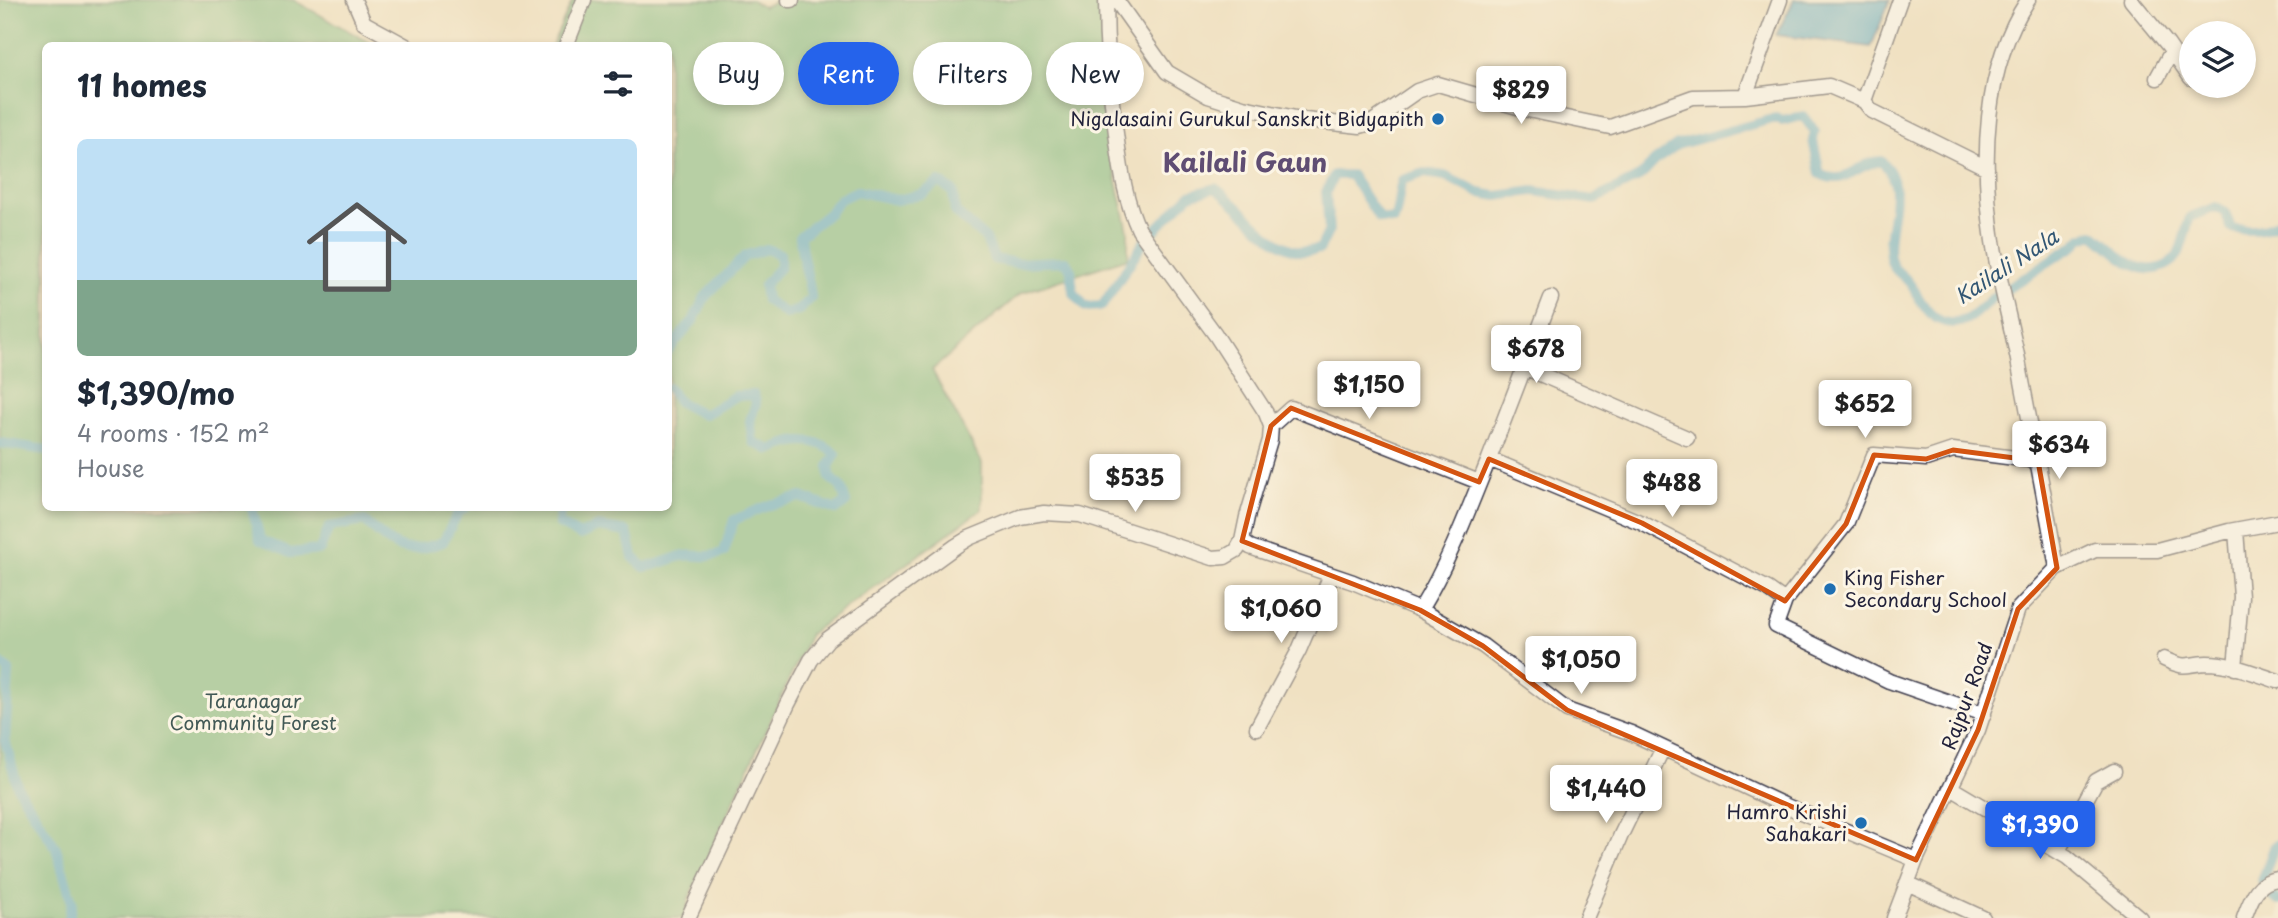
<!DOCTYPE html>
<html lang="en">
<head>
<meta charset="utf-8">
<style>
	body { margin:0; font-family:"Playpen Sans",sans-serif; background:#f6f6f7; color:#1f2937; height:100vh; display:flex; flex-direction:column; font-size:26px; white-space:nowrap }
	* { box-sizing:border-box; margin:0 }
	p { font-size:23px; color:#747a83 }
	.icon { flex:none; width:38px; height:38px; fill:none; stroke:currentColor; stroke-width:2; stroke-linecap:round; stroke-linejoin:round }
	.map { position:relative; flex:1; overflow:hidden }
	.side { position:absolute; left:42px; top:42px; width:630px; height:469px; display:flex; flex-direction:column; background:#fff; border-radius:10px; box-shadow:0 4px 10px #0003 }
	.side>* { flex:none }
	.banner { position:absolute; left:693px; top:42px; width:665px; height:63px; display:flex; gap:14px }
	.buttons { position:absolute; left:2179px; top:21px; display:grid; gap:14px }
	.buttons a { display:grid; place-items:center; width:77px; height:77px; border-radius:50%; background:#fff; box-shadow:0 4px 10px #0003; font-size:35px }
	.price { position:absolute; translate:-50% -60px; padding:0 16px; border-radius:7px; background:#fff; color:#222; font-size:23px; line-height:46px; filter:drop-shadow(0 2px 4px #0008) }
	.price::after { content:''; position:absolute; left:50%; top:42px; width:21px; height:16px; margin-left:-10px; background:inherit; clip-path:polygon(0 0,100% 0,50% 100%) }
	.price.active { background:#2563eb; color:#fff }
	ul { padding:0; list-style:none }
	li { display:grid; align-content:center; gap:14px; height:371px; padding:0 35px }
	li+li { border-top:2px solid #e0e1e3 }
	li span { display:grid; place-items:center; height:217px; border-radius:10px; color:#555 }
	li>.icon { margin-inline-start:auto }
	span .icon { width:126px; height:126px; fill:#fffc; stroke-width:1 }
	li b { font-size:30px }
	h2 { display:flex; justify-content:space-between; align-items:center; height:84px; padding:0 35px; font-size:30px }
	.pill { padding:0 24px; border-radius:32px; background:#fff; box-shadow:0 4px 10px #0003; font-size:24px; line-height:63px }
	.pill.active { background:#2563eb; color:#fff }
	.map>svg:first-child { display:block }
	.forest { fill:#72b87e; stroke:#4a6d5c; stroke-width:2 }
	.water { fill:#4da6ca; stroke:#386482; stroke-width:2 }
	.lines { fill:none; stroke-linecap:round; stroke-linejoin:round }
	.canal { stroke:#4da6ca; stroke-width:10 }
	.minor-casing { stroke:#413f4f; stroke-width:17 }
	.minor { stroke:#fff; stroke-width:14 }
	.marked { fill:none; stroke:#d45411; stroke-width:5; stroke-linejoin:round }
	.poi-dot { fill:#1f6fb2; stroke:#fcf5e5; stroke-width:2.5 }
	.labels { text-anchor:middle; stroke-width:6; stroke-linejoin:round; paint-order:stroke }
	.poi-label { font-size:19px; fill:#22223b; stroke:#fcf5e5; text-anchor:end }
	.street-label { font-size:19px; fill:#22223b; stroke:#fcf5e5 }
	.park-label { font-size:19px; fill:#425956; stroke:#fcf5e5 }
	.water-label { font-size:21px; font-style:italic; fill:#335774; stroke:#fcf5e5 }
	.district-label { font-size:26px; font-weight:bold; fill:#5f4d73; stroke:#fcf5e5 }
</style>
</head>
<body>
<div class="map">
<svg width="2278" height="918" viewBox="0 0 2278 918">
	<rect width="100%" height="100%" fill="#fcf5e5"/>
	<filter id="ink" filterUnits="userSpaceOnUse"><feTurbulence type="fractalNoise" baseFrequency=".0143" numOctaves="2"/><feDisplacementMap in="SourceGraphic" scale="14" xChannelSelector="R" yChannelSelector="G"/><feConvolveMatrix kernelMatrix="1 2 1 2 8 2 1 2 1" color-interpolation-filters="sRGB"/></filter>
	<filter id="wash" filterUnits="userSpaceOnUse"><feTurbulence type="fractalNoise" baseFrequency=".00686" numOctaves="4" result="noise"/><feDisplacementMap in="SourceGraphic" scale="28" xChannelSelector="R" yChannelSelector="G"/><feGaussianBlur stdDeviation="1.57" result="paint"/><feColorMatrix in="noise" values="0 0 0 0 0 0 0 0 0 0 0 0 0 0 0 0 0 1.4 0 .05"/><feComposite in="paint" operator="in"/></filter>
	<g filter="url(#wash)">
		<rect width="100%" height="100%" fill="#f0e1c2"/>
		<!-- forest -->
		<path class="forest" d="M0,0H293L374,45L46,46V508H668V46L552,45L573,0H751L763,7L778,0H1101L1103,84L1115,172L1128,231V258L1021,293L932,370L982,463V509L810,634L689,898L685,918H0Z"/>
		<!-- water -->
		<path class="water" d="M1794,0H1890L1871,47L1776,35Z"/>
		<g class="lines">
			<!-- canal -->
			<path class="canal" d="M668,351L693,321L705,297L745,256L766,249L780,254V267L764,285L766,300L786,314L799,310L811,298C809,276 801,258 800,236L828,214L840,199L857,191L897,200L922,194L939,182L953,191L955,212L986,239L994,259L1016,263L1066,261L1071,270L1073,292L1086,307L1102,306L1146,239L1190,195L1215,188C1241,205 1266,244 1298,251C1305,252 1314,250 1320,249L1329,230L1326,192L1334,175H1351L1379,218L1394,220C1399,207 1398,194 1402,180L1424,173L1445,176L1479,193L1497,196L1533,191L1594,200L1641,176L1655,161L1677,145L1776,118L1782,121L1803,116L1815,132L1813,140L1820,174C1847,188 1857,162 1881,161C1910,186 1884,226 1890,257C1892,270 1901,273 1909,282C1912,285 1915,291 1917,295C1925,308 1935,324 1953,323C1974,322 1984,301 2001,292C2026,279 2048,260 2073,247L2082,238L2093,234C2113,248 2133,276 2160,268C2167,266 2174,261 2178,255C2183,244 2186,229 2190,217L2216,207L2225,212L2231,228C2249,231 2261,232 2278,223
				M0,443L46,450
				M252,508L260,540L290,553L320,550L329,527L364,521C395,547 401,557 443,542L458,513L465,508
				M560,508L559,524L580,535L598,527L627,532L633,557L644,567C659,565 664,561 678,557C695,552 703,561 724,552L734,520L770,505L801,497L836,510L846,502L841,487L830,478L829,466L836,454C816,436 794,439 770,450L753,442L750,421L756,403L754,395L735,396L704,415L679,402L668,388
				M0,663L9,671L5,740L18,788L56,848L72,902L69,918
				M2278,844L2275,845L2262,881L2270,894L2278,901"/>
		</g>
	</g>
	<g filter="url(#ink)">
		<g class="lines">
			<!-- minor casing -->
			<g class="minor-casing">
				<path id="minor" d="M354,0L364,23L406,46
					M789,0H792
					M1116,0L1167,72L1208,96L1243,107L1305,120L1360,126L1371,123L1417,91L1438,84L1528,110L1610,127L1693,97L1745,96L1829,86L1864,101L1872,111L1987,168
					M2131,0L2168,45L2191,78
					M566,46L584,0
					M2157,78L2172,51
					M1745,96L1780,0
					M1864,101L1900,0
					M1524,367L1687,438
					M1271,426L1291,408L1479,482
					M1489,459L1551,298
					M1242,541L1250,547L1353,582L1420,610L1483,646L1567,710L1631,733L1784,805L1916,860
					M2057,568L2095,550H2157L2229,531L2278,522
					M1785,601L1846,524L1874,455L1926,459L1953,450L2038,461
					M1420,610C1449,562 1468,511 1489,459L1642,523L1768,589L1785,601L1776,626L1889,681L1984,714
					M2164,659C2187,670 2185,664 2207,663C2231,663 2256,674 2278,681
					M2235,668L2241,597L2236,530
					M1257,728L1299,650L1331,575
					M1951,788L2067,857L2140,918
					M2058,851L2096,781L2114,771
					M1907,883L1983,918
					M688,918L788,704L811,660L828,639L956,546L969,538L1020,517L1044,513L1080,515L1213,558L1225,557L1237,550L1242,541L1247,517L1270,440L1271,426L1266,413L1215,334L1139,230C1126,203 1121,171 1117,141C1110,94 1106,47 1106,0
					M1586,918L1621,835L1663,748
					M1894,918L1916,860L1978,730L2018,609L2057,568C2045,499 2031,429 2018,360C2010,320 1999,281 1993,241C1981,162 1983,68 2028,0
					M2244,918C2251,900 2256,881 2278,879"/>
			</g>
			<!-- minor -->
			<use href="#minor" class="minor"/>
		</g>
	</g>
	<!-- marked area -->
	<path d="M0 0H2278V918H0ZM1291,408L1479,482L1489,459L1642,523L1785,601L1846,524L1874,455L1926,459L1953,450L2038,461L2057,568L2018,609L1978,730L1916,860L1567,710L1483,646L1420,610L1242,541L1271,426Z" fill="#f0e1c2" fill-opacity=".55" fill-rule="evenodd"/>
	<path class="marked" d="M1291,408L1479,482L1489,459L1642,523L1785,601L1846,524L1874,455L1926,459L1953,450L2038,461L2057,568L2018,609L1978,730L1916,860L1567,710L1483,646L1420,610L1242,541L1271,426Z"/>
	<!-- markers -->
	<g class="poi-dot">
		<circle cx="1438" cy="119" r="7"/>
		<circle cx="1830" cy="589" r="7"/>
		<circle cx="1861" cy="823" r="7"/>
	</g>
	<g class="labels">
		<!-- poi labels -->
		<g class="poi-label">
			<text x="1424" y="126">Nigalasaini Gurukul Sanskrit Bidyapith</text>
			<text x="1844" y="585" text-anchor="start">King Fisher<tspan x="1844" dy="22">Secondary School</tspan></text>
			<text x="1847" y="819">Hamro Krishi<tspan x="1847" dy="22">Sahakari</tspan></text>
		</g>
		<!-- street labels -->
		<g class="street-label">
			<text transform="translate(1967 696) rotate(-70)" y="7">Rajpur Road</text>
		</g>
		<!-- park labels -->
		<g class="park-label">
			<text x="253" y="708">Taranagar<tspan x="253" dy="22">Community Forest</tspan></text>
		</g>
		<!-- water labels -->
		<g class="water-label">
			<text transform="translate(2007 267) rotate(-33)" y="7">Kailali Nala</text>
		</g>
		<!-- district labels -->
		<g class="district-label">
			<text x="1245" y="172">Kailali Gaun</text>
		</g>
	</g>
</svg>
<div class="buttons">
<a><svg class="icon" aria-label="layers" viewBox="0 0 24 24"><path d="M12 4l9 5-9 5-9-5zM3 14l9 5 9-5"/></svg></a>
</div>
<b class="price" style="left:1521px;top:126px">$829</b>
<b class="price" style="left:1536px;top:385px">$678</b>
<b class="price" style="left:1369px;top:421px">$1,150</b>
<b class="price" style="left:1865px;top:440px">$652</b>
<b class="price" style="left:2059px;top:481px">$634</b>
<b class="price" style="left:1135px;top:514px">$535</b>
<b class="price" style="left:1672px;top:519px">$488</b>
<b class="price" style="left:1281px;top:645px">$1,060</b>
<b class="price" style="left:1581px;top:696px">$1,050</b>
<b class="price" style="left:1606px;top:825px">$1,440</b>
<b class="price active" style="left:2040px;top:861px">$1,390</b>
<div class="banner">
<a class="pill">Buy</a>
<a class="pill active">Rent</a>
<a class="pill">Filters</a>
<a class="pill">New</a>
</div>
<section class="side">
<h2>11 homes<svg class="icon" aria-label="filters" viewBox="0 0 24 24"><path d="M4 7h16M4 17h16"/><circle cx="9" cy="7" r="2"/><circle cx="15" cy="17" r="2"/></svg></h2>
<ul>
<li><span style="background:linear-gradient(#bfe0f5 65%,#7fa58c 0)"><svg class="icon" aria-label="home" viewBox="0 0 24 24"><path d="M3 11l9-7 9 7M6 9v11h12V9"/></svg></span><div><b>$1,390/mo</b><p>4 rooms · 152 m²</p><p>House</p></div></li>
</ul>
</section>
</div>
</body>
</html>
